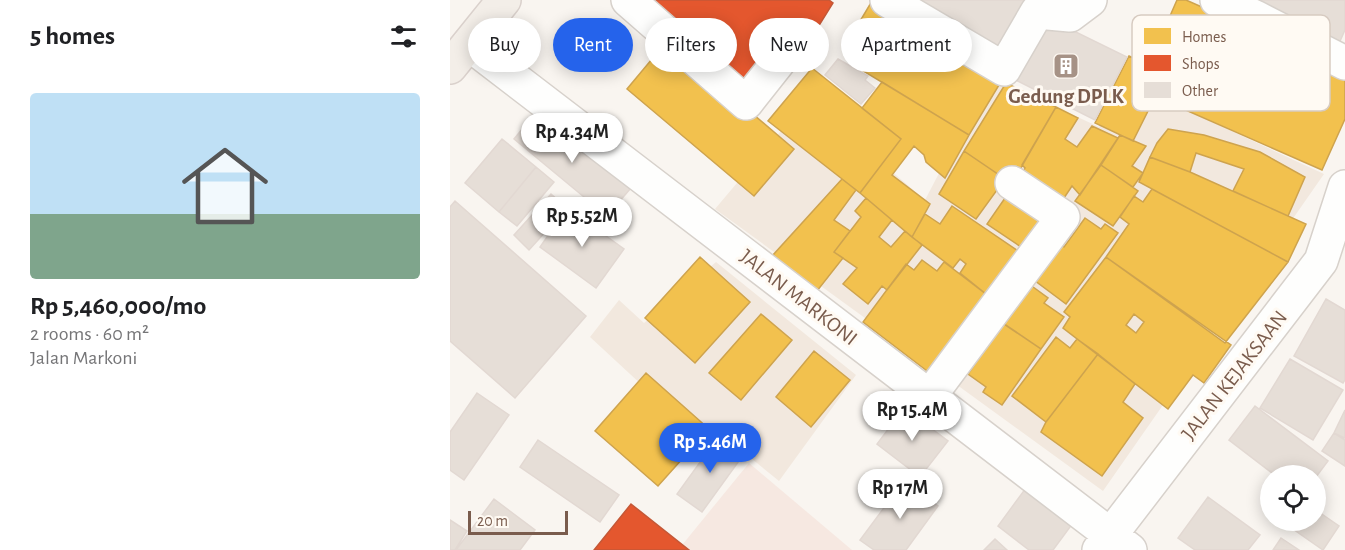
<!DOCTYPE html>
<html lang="en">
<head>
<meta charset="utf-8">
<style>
	body { margin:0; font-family:"Alegreya Sans",sans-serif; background:#f6f6f6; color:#202124; height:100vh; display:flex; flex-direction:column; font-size:22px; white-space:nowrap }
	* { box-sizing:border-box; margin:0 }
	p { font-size:20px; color:#757577 }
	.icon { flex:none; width:33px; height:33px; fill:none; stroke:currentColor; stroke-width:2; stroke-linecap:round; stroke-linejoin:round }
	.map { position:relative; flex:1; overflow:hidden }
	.sheet { display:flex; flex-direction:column; background:#fff; width:450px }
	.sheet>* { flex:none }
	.banner { position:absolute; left:18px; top:18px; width:570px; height:54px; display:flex; gap:12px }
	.controls { position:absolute; left:810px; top:465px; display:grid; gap:12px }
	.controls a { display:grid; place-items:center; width:66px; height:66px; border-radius:50%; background:#fff; box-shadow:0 3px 15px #0003; font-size:30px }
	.scale { position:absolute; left:18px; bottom:15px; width:100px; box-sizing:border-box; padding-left:6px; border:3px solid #7a5c4d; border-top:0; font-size:16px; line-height:21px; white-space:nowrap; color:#7a5c4d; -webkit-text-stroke:4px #fffaf3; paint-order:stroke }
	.price { position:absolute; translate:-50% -51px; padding:0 14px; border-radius:21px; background:#fff; color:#222; font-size:20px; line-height:39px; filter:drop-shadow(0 2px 3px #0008) }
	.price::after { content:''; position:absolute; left:50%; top:36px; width:18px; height:14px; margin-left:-9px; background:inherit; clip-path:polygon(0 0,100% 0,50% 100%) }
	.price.current { background:#2563eb; color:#fff }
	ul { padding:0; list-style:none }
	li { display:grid; align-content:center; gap:12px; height:318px; padding:0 30px }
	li+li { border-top:2px solid #e0e0e0 }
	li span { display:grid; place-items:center; height:186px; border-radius:6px; color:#555 }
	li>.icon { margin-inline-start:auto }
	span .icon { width:108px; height:108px; fill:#fffc; stroke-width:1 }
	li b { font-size:26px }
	h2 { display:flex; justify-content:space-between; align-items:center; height:72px; padding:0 30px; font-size:26px }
	.pill { padding:0 21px; border-radius:27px; background:#fff; box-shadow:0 3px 15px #0003; font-size:21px; line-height:54px }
	.pill.current { background:#2563eb; color:#fff }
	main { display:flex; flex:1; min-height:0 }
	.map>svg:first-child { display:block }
	.residential { fill:#f2e8de }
	.commercial { fill:#f6e8e1 }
	.homes { fill:#f2c14e; stroke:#cea34e; stroke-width:1.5; fill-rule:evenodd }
	.shops { fill:#e4572e; stroke:#c45837; stroke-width:1.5 }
	.building { fill:#e6ded7; stroke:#e2d8d2; stroke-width:1.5 }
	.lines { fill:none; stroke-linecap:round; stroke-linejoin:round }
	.minor-casing { stroke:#d7d1cb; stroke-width:36 }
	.major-casing { stroke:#dad1cc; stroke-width:36 }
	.minor { stroke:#fefefd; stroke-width:33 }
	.major { stroke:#f3eee8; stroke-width:33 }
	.labels { text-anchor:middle; stroke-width:6; stroke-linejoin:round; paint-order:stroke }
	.poi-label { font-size:21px; font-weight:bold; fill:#7a5c4d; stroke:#fffaf3 }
	.street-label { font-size:21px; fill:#7a5c4d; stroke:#fffaf3 }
	.key { fill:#fffaf3; stroke:#d7cbc1; stroke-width:1.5 }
	.key-label { font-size:16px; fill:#7a5c4d }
</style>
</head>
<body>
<main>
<section class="sheet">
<h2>5 homes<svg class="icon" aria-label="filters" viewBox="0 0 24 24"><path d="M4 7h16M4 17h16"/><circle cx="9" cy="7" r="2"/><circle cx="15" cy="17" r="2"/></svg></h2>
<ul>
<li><span style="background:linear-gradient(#bfe0f5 65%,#7fa58c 0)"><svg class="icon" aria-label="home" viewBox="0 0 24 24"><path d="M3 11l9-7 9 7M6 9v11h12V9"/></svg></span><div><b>Rp 5,460,000/mo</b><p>2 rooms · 60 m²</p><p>Jalan Markoni</p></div></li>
</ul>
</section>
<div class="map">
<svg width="895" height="550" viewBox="0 0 895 550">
	<rect width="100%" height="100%" fill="#f9f5f0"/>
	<!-- residential -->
	<path class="residential" d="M540,76L649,127L674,81L874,174L653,491L265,209L331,131L406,191L432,163L475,200Z
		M266,262L406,375L329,481L259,424L247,436L140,337L169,300L194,323Z"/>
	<!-- commercial -->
	<path class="commercial" d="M299,463L402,550H228Z"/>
	<!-- homes -->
	<path class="homes" d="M727,0H736L895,70V119L872,170L688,89Z
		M422,1L552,80L519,135L405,66L407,61L394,53L405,35L403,33Z
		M217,41L344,149L304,196L177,89Z
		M679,56L699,65L688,89L705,97L683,141L645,123Z
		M362,68L451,139L410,193L318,121Z
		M432,82L519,135L495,178L476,162L474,155L464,146L442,175L480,204L462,237L410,193L451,139L412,108Z
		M556,83L606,107L568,173L555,179L514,151Z
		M606,107L628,118L615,139L627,147L642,126L668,138L630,195L622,186L610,204L570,177L575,168L572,165Z
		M718,129L754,135L810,152L855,177L838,216L783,191L794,169L746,153L740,172L700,157L707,143Z
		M670,135L696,146L682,166L693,173L683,187L651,165Z
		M514,151L555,179L526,219L489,194Z
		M700,157L740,172L856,224L838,262L689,182Z
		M651,165L688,191L663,226L625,201Z
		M392,179L406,190L384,220L400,231L384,252L393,258L367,291L323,255Z
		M562,188L597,222L577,251L537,224Z
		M702,189L838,262L775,343L656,257L679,224L670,217L684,196L693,202Z
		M416,198L442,220L429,237L441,247L455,231L472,245L437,290L432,286L418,304L393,284L407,268L384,252L411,217L405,211Z
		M502,206L568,251L541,298L510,273L516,264L510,259L503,268L462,237L475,214L490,224Z
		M635,218L651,229L655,224L668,233L616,304L584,280L610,244L614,247Z
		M250,257L300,302L245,363L195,318Z
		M656,257L781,345L754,383L743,375L718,409L613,328L620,317L614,312ZM684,314L694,322L686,333L676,325Z
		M472,260L487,271L494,262L541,298L485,377L413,322L456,264L464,270Z
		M579,284L598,298L594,303L614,317L591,349L548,320Z
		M311,314L342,340L291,400L259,373Z
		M553,323L591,349L552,405L533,392L536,387L518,374Z
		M606,337L620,348L627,339L648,354L596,422L562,396Z
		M364,351L400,380L361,427L326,397Z
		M648,354L685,384L673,402L693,418L652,476L591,432L596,422Z
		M196,373L259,429L208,486L145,431Z"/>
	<!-- shops -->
	<path class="shops" d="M189,0H379L383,3L360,40L338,25L291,82Z
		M181,504L239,550H144Z"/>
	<!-- building -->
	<path class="building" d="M450,0H590L555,59Z
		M779,0H895V30L886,50Z
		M587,13L677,57L645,120L556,75Z
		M388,59L418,76L415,80L425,88L411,104L375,75Z
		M87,111L180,189L157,216L64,139Z
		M52,139L86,167L49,212L15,183Z
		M86,167L104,182L67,226L49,212Z
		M101,194L117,208L79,250L64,235Z
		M5,201L136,316L65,398L0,341V207Z
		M117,208L174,249L146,288L90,247Z
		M876,299L895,310V380L893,383L844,356Z
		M840,359L893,390L863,440L810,408Z
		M27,393L59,415L14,480L0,470V432Z
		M805,406L878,461L866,477V476H826L779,440Z
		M454,408L498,441L470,477L427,444Z
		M895,410V438L884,433Z
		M884,433L895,440V466L872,451Z
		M269,436L294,454L252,512L227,494Z
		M88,440L169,495L150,522L70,467Z
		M454,481L488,506L456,550H424L410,540Z
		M576,488L623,523L603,550H579L548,526Z
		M758,497L810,535L798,550H745L728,538Z
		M44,499L85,530L70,550H6Z
		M866,510L889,526L873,550L830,520H866Z
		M0,520L17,531L5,550H0Z
		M831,538L849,550H823Z
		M545,539L557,550H534Z"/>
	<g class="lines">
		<!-- minor casing -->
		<g class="minor-casing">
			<path id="minor" d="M178,0L296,103L349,36
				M437,0L554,69L587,12L620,15L640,0
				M767,0L805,17L895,63
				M19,44L680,550
				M479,397L613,217L562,183
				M649,550L871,261L895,187"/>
		</g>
		<!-- major casing -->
		<g class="major-casing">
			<path id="major" d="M0,67L54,0"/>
		</g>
		<!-- minor -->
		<use href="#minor" class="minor"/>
		<!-- major -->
		<use href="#major" class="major"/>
	</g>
	<!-- icons -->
	<defs>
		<g id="building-square" transform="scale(1.35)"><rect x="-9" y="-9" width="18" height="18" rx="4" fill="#a69286" stroke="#fffaf3"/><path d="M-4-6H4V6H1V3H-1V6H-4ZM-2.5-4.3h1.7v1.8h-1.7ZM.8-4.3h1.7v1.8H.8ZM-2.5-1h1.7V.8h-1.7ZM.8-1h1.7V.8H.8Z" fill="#fff"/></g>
	</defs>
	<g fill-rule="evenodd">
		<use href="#building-square" x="616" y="66"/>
	</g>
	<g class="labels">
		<!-- poi labels -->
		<g class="poi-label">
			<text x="616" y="103">Gedung DPLK</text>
		</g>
		<!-- street labels -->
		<g class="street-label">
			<text transform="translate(349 297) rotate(38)" y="7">JALAN MARKONI</text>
			<text transform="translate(784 375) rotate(-52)" y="7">JALAN KEJAKSAAN</text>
		</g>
	</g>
	<!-- legend -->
	<rect x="682" y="15" width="198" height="96" rx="9" class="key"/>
	<rect x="694" y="28" width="27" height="16" fill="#f2c14e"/>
	<rect x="694" y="55" width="27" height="16" fill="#e4572e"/>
	<rect x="694" y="82" width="27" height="16" fill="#e6ded7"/>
	<g class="key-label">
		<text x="732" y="42">Homes</text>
		<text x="732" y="69">Shops</text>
		<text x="732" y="96">Other</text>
	</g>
</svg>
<div class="controls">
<a><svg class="icon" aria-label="locate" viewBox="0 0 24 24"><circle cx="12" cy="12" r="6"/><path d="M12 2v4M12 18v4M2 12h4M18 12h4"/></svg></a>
</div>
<div class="scale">20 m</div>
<b class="price" style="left:122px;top:164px">Rp 4.34M</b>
<b class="price" style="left:132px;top:248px">Rp 5.52M</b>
<b class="price" style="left:462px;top:442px">Rp 15.4M</b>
<b class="price current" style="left:260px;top:474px">Rp 5.46M</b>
<b class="price" style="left:450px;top:520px">Rp 17M</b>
<div class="banner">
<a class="pill">Buy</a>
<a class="pill current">Rent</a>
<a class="pill">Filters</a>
<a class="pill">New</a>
<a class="pill">Apartment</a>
</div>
</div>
</main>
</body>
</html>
